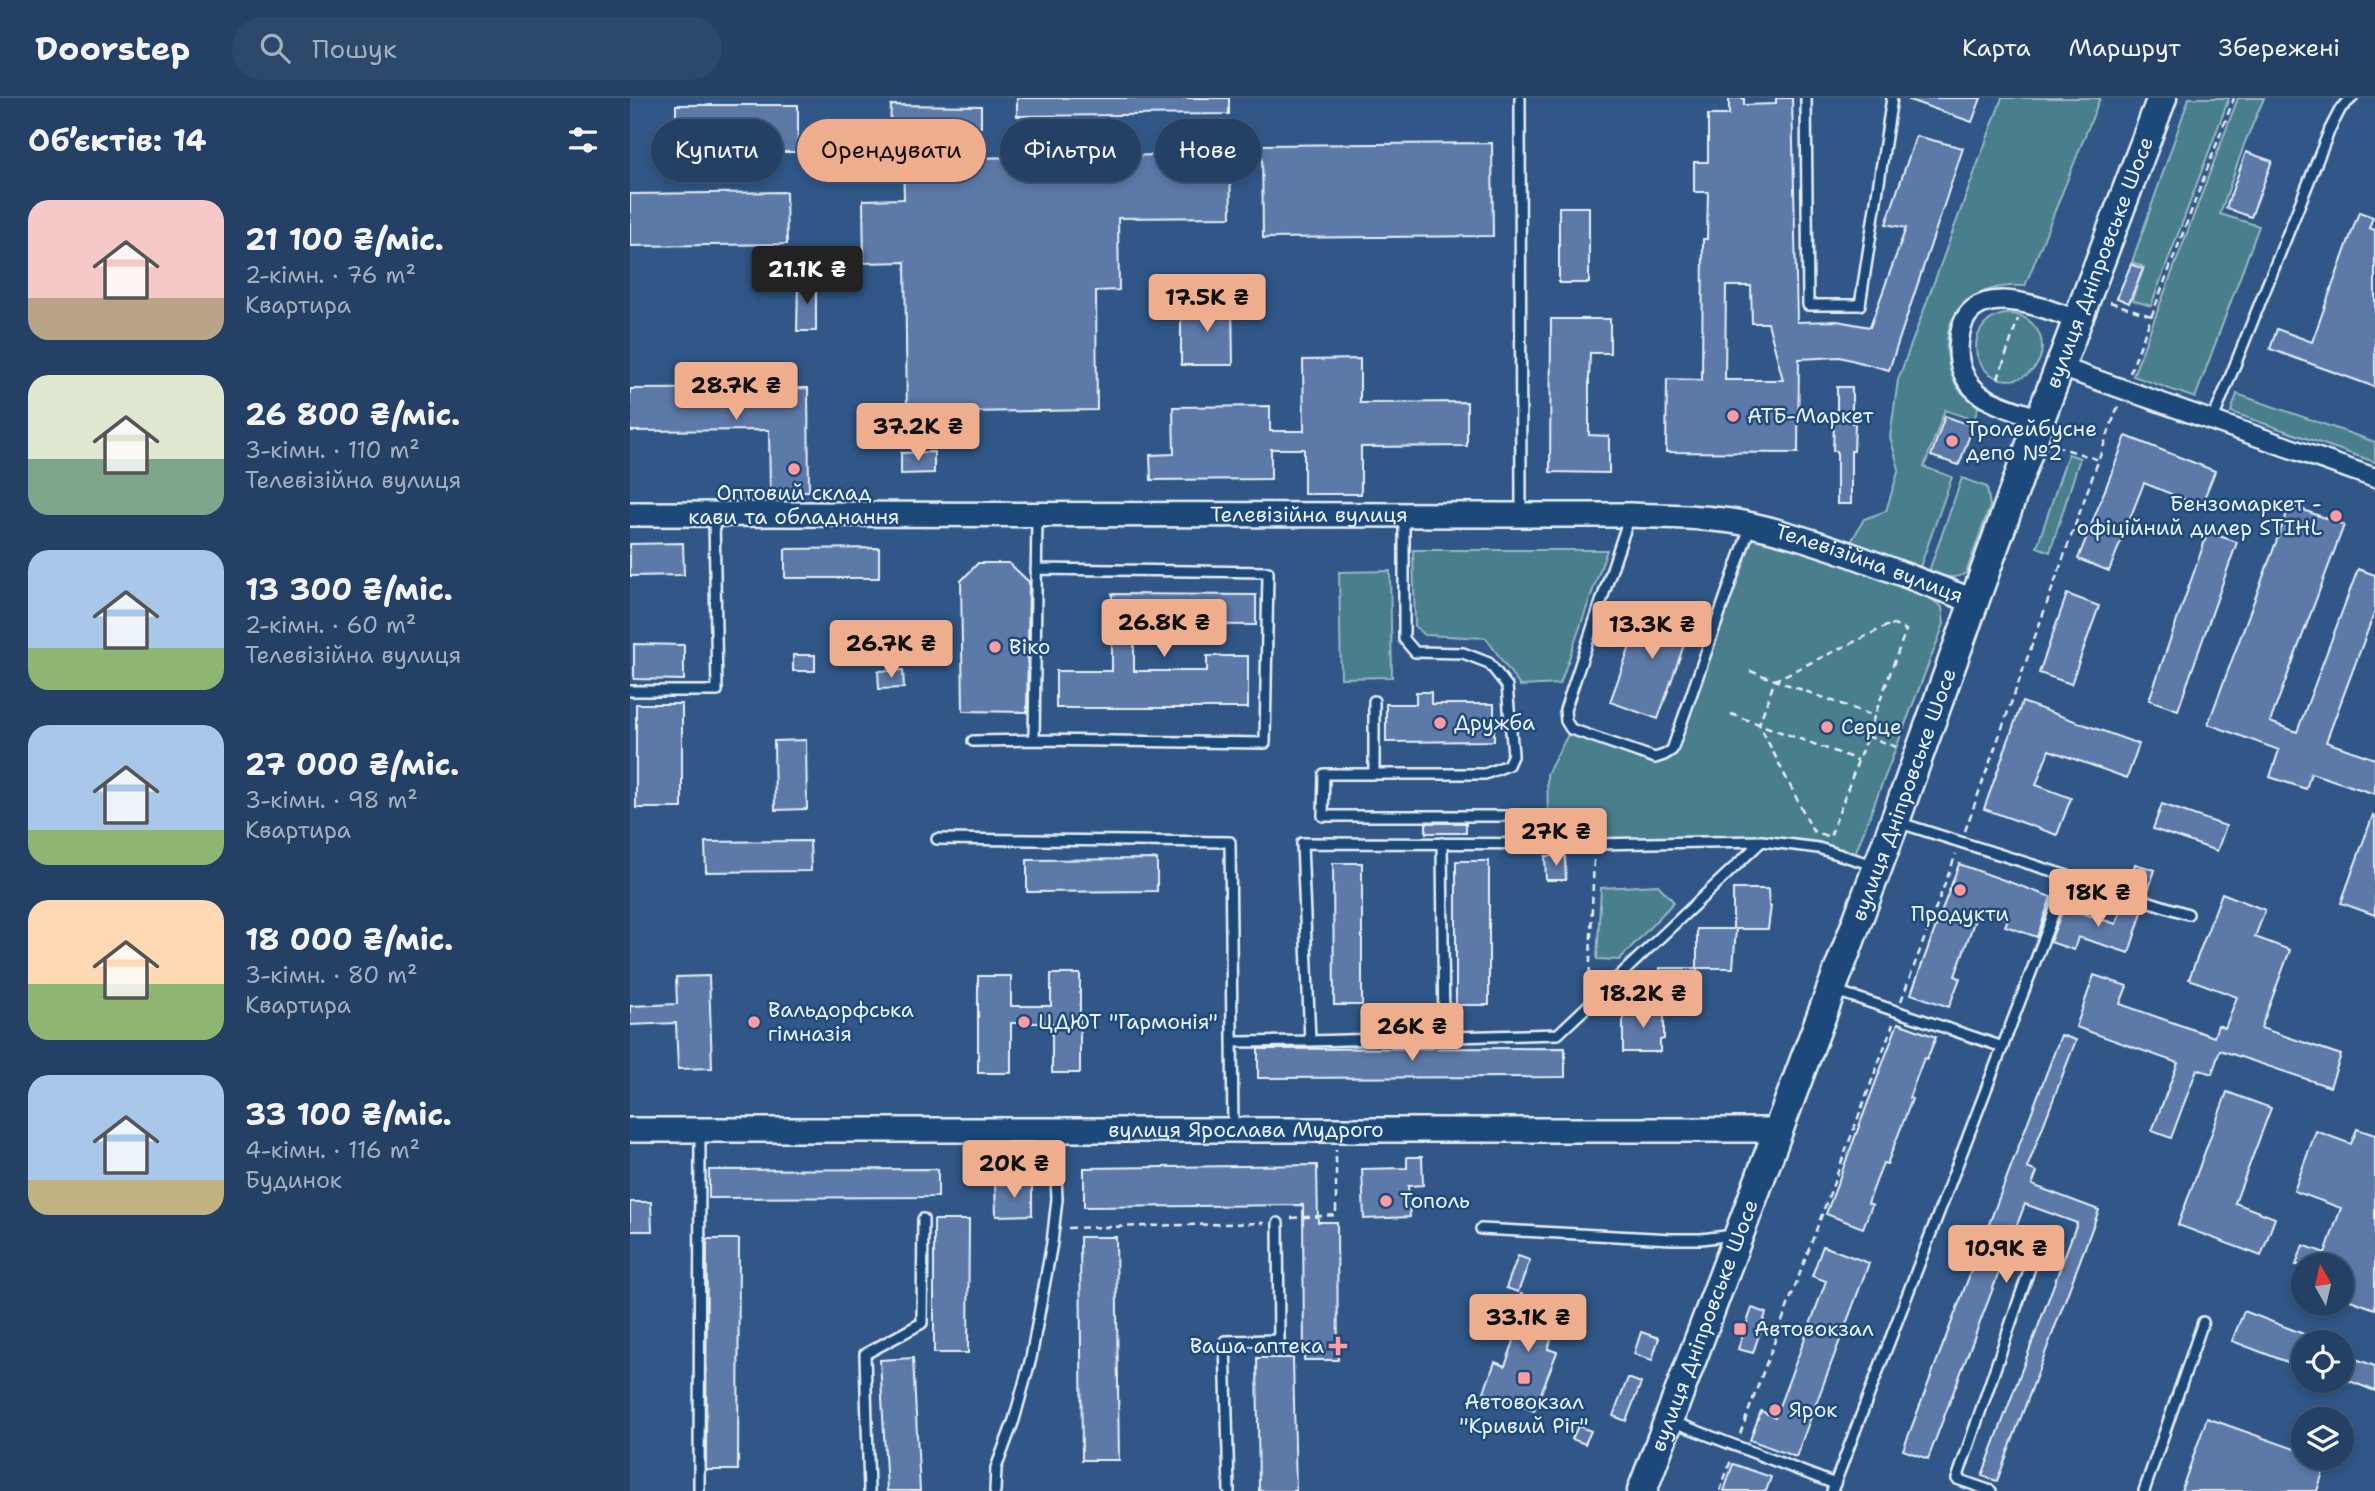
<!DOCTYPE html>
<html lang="uk">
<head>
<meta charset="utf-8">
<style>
	body { margin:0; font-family:"Shantell Sans",sans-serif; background:#2c486b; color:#f1f3f6; height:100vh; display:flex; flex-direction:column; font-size:26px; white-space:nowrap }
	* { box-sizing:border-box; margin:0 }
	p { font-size:23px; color:#a3afbf }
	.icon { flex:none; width:38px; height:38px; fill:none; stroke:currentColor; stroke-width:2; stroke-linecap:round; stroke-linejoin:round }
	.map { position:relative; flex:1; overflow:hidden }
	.panel { display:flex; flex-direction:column; background:#244165; width:630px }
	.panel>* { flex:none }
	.hud { position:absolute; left:21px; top:21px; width:665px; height:63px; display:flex; gap:14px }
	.needle { width:46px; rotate:352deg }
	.fabs { position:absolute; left:1661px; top:1155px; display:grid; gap:14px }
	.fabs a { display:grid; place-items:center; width:63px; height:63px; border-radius:50%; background:#244165; box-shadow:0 4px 10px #0003,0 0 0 2px #415a79; font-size:35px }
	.price { position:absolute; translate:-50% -60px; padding:0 16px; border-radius:7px; background:#eead8d; color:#111; font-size:23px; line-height:46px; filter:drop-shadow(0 2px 4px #0008) }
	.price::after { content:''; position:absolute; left:50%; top:42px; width:21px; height:16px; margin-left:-10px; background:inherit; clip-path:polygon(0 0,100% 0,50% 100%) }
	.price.current { background:#222; color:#fff }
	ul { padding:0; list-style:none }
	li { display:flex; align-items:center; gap:21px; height:175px; padding:0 28px }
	li span { display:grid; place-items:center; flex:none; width:196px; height:140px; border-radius:21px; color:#555 }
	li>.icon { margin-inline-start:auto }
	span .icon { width:84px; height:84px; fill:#fffc; stroke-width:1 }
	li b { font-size:30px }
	h2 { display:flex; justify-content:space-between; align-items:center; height:84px; padding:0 28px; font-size:30px }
	.pill { padding:0 24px; border-radius:32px; background:#244165; box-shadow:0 4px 10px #0003,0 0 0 2px #415a79; font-size:24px; line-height:63px }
	.pill.current { background:#eead8d; color:#111 }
	header { display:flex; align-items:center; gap:42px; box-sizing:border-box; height:98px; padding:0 35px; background:#244165; border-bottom:2px solid #415a79 }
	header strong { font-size:33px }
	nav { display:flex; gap:38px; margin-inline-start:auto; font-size:24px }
	.search { width:490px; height:63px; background:#2c486b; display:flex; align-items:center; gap:18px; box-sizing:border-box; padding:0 24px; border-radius:38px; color:#a3afbf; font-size:26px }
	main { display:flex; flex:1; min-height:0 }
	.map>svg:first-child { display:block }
	.green { fill:#4a7e8c; stroke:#99b8c2; stroke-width:2 }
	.building { fill:#5c79a8; stroke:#e8f1f8; stroke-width:2; fill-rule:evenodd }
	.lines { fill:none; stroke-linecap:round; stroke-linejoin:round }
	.service-casing { stroke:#e8f1f8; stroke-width:14 }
	.minor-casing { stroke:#e8f1f8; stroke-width:23 }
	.tertiary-casing { stroke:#e8f1f8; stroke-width:28 }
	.primary-casing { stroke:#e8f1f8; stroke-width:33 }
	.path { stroke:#e8f1f8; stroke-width:2.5; stroke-dasharray:7 5; stroke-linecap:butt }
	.service { stroke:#1f4a7a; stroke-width:9 }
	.minor { stroke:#1f4a7a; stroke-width:18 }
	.tertiary { stroke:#1f4a7a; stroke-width:23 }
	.primary { stroke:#1f4a7a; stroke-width:28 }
	.poi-dot { fill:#ff9aa2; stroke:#1f4a7a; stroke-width:2.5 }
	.labels { text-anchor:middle; stroke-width:5; stroke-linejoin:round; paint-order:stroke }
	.street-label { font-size:21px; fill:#e8f1f8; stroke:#1f4a7a }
	.poi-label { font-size:21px; fill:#e8f1f8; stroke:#1f4a7a; text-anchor:start }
</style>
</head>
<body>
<header>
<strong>Doorstep</strong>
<div class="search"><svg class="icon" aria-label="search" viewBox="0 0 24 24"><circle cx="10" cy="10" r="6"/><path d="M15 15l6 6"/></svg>Пошук</div>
<nav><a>Карта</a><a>Маршрут</a><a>Збережені</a></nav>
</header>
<main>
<section class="panel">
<h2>Об’єктів: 14<svg class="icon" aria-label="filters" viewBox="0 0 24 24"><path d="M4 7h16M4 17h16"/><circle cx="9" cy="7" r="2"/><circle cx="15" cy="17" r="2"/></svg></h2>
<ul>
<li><span style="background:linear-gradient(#f6c9c9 70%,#b9a48a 0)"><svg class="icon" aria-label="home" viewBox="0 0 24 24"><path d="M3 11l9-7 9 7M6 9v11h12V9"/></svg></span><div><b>21 100 ₴/міс.</b><p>2-кімн. · 76 m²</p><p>Квартира</p></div></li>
<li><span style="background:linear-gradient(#dfe7d0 60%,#7fa58c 0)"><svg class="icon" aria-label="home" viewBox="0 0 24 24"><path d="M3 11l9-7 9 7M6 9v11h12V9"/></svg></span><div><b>26 800 ₴/міс.</b><p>3-кімн. · 110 m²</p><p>Телевізійна вулиця</p></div></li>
<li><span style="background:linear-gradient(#a9c7e8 70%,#8fb573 0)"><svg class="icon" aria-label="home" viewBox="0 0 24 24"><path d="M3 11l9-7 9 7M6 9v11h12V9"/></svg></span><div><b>13 300 ₴/міс.</b><p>2-кімн. · 60 m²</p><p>Телевізійна вулиця</p></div></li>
<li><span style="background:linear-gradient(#a9c7e8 75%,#8fb573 0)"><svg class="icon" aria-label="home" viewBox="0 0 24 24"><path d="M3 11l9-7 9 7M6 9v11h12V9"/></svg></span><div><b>27 000 ₴/міс.</b><p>3-кімн. · 98 m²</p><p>Квартира</p></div></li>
<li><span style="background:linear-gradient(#ffd9b3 60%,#8fb573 0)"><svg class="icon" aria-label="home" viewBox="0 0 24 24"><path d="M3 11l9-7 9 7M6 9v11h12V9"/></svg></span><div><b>18 000 ₴/міс.</b><p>3-кімн. · 80 m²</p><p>Квартира</p></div></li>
<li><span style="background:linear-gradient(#a9c7e8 75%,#c2b280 0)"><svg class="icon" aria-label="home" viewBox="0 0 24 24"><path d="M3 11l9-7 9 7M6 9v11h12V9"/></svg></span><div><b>33 100 ₴/міс.</b><p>4-кімн. · 116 m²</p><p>Будинок</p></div></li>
</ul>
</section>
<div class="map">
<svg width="1745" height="1393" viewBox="0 0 1745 1393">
	<rect width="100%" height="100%" fill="#305787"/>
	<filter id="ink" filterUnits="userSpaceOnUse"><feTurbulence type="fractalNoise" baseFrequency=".0143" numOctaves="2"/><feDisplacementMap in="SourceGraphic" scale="14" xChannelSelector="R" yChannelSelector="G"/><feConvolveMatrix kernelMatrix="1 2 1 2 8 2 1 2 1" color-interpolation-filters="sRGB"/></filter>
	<g filter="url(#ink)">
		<!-- green -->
		<path class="green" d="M1372,0H1470L1395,188C1351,186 1314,206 1317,254C1318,266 1321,280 1328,290C1332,297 1342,302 1349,307L1344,322L1315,312L1294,369L1322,379L1290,469L1221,444L1234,421L1256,413L1269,371L1260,339L1268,282Z
			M1559,0H1599L1521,208L1502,202L1514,169L1502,164Z
			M1608,0H1634L1615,44L1590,116L1629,128L1565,300L1503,278Z
			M1346 249a33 33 0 1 1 66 0a33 33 0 1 1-66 0Z
			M1607,296L1745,344V364L1601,314Z
			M1438,356L1450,360L1420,454L1407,449Z
			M1332,380L1357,389L1360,408L1336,475C1322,483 1313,478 1299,473Z
			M1118,437L1171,450L1300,500L1312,509L1314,526L1223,761L1132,743L930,745L918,719L917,676L941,631L1024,660L1042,652Z
			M783,452H977L930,586L890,588L856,540L795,537L785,528Z
			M760,473L762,579L711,580L709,474Z
			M1028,787L1044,804L989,862L967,861L971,790Z"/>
		<!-- building -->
		<path class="building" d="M387,0H599V16L387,18Z
			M1099,0H1114V7L1146,6V0H1162L1167,224L1207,223L1240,229L1276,130L1256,126L1286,38L1333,50L1259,272L1210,259L1169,261L1168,355L1036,354L1037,281L1072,282L1073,141H1077L1078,94H1064V64H1078V17H1099ZM1096,188H1121L1122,225H1138L1153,282H1095Z
			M1279,0H1351L1342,24L1279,2Z
			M46,7H168V54H46Z
			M261,7L351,8V29L260,28Z
			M862,45L863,138L633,140L632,47Z
			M1616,54L1642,63L1621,119L1596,110Z
			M600,56L601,119L488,120L489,192L466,193L467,312L277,315L275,164L234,165L233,102L274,101L273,61Z
			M156,94L157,146L0,148V96Z
			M929,109H959V185H929Z
			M1729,114L1743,119L1739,130L1745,132V289L1640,251L1647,231L1682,244Z
			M1501,166L1513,171L1499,205L1487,200Z
			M168,182L186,183V233H167Z
			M602,205L603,267H551V206Z
			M921,221H980V255H960L959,281V337L979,338V375L920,374Z
			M730,261V305L837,304V348L731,349V396H674V351H641V381L521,382L520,357L544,356L543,309L640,308V333H674L673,262Z
			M1207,289H1222V325H1225L1224,353H1221V406H1207V353H1203L1204,324H1207Z
			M178,290L179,393H140L139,332L0,333V291Z
			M1315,318L1343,328L1329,367L1301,358Z
			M1496,338L1585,373L1571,408L1514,385L1479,473L1448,461Z
			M304,354V375L271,376V355Z
			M1660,407L1714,427L1640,624L1667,634L1728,471L1745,477V513L1696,644L1745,661V696L1681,675L1676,691L1640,679L1649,652L1578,626Z
			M1578,434L1607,444L1548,612L1519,602Z
			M53,445L54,477L0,478V446Z
			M249,450V480H155V451Z
			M348,465H379L399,484L397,614L333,613L331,483Z
			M482,496L626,497V527L504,526V573H577V558H618V610H426V573H482Z
			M1437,496L1469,508L1441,586L1409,575Z
			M1016,504L1063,521L1028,621L980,604Z
			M4,546L54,547V582L4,581Z
			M163,557H185V573H163Z
			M273,572L274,590L249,591L248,573Z
			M786,594H801V606H864V643L756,644V606H786Z
			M1392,604L1509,646L1497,680L1419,652L1406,687L1441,700L1427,737L1354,711Z
			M6,606H52V710H6Z
			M176,642L177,711L145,712L144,643Z
			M1532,706L1596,728L1587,753L1523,731Z
			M1743,717L1745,718V817L1711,805Z
			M796,725H836V735H796Z
			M180,743L181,773L76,774L75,744Z
			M915,758H935L936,782H916Z
			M527,761V793L397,794V762Z
			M826,763H859V907H826Z
			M703,765H732V907H704Z
			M1329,766L1421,799L1407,839L1375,828L1378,821L1349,810L1325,878L1330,880L1319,909L1281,896Z
			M1505,766L1525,772L1517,796L1498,790Z
			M1103,791H1138L1139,808H1141L1138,831H1106L1103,870H1067V831H1103Z
			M1592,795L1635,812L1625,839L1660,852L1631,930L1711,957L1700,989L1590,952L1582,976L1567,971L1541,1040L1522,1033L1548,965L1446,929L1464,877L1497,888L1490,906L1584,939L1588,927L1595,930L1607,899L1559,881Z
			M1494,803L1512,809L1513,811L1499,855L1448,839L1444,852L1420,844L1434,809L1486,826Z
			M1030,870H1067V911H1030Z
			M421,876H450V975H422V925H381V975H348V878H381V908H421Z
			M79,878L82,970L48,971L46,925L0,927V908L47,906L46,879Z
			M993,911H1034V941L1030,942V954H993Z
			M1268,925L1306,939L1297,961L1294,960L1279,1000L1282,1001L1257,1066L1253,1065L1238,1105L1242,1107L1233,1130L1196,1116Z
			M1431,937L1446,942L1397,1070L1407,1074L1402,1087L1469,1112L1367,1383L1352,1378L1447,1125L1395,1106L1298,1361L1273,1352Z
			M935,950V979L628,980V951Z
			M1597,994L1641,1010L1605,1105L1645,1120L1631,1158L1548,1127Z
			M1727,1031L1745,1037V1211L1712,1199V1167H1666L1673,1147L1695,1155L1711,1110L1664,1093L1686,1033L1721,1046Z
			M777,1059H792L793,1087L778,1088L780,1119L734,1121L732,1071L777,1070Z
			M687,1067L688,1124H707L708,1262H674L673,1107L454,1109V1070Z
			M308,1071V1099L79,1100V1072Z
			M365,1086H402V1117L366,1118Z
			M0,1104H21L22,1133H0Z
			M304,1122H339L338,1255H304Z
			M450,1139H486L489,1362H452Z
			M77,1141H109L108,1372H76Z
			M1193,1148L1239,1165L1166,1359L1120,1342L1131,1313L1145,1319L1172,1248L1196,1183L1182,1178Z
			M888,1158L900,1162L888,1194L876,1190Z
			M891,1196L941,1215L934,1235L924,1233L918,1251L927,1254L904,1313L854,1294L865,1264L875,1268L891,1224L881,1221Z
			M1122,1210L1136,1215L1123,1255L1108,1251Z
			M1614,1213L1692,1243V1244H1673V1270L1602,1243Z
			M1011,1234L1029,1240L1022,1262L1004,1256Z
			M1712,1256L1745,1268V1293L1712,1280Z
			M283,1260L290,1393H257L250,1262Z
			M627,1260H663L666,1393H629Z
			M998,1280L1011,1285L996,1323L983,1318Z
			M1577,1320L1673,1354V1360L1697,1362L1687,1393H1551Z
			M948,1328L961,1333L955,1346L942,1341Z
			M1103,1366L1141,1379L1136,1393H1094Z"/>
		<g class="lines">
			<!-- service casing -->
			<g class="service-casing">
				<path id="service" d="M890,0L891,416
					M1176,0L1178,207H1230L1262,0
					M1582,324L1700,31L1711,10L1722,0
					M1000,417L935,612L936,623L941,631L1025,660L1034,657L1042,652L1120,429
					M406,471L638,474L635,645L404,642L407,419
					M0,593H87L84,419
					M744,603V676H855L878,667L883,656L877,588L859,565L833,555L785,554L774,541V419
					M343,643L404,642
					M744,676H694L693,718H883
					M1267,724L1558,816
					M307,741L600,744L603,1030
					M1132,743L928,936L680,943L672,745L964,746L1132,743L1188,750L1243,767
					M812,745L814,939
					M1206,893L1373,949
					M602,944L680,943
					M851,1131L1042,1141H1071L1104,1137
					M1041,1323L1205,1386
					M69,1393L70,1034
					M239,1393L235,1256L292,1225L293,1121
					M365,1393L366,1370L384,1322L401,1260L422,1145L427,1101L424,1032
					M599,1393L595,1243L649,1242L648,1125
					M1202,1393L1438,778
					M1361,1393L1327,1381L1412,1135
					M1514,1393L1573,1224"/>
			</g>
			<!-- minor casing -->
			<g class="minor-casing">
				<path id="minor" d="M1430,269L1745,380
					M1410,321C1392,314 1359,306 1346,293C1332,280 1327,263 1329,244C1334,177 1409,208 1447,222"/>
			</g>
			<!-- tertiary casing -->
			<g class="tertiary-casing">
				<g id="tertiary">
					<path id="s1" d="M0,416L1000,417C1040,419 1082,418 1122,427C1198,444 1271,477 1344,503"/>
					<path id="s2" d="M0,1032H1147"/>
				</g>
			</g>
			<!-- primary casing -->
			<g class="primary-casing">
				<g id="primary">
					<path id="s3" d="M1012,1393L1265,723L1410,321L1532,0"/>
				</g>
			</g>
			<!-- path -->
			<path class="path" d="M1480,204L1521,218
				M1500,275L1604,0
				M1368,281L1388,221
				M1426,348L1469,362
				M1261,526L1276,532L1200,739L1183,733L1129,626L1145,582Z
				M1120,573L1244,618
				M1101,616L1228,662
				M1237,638L1269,650
				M1335,733L1488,308
				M959,889L964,759
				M1271,903L1326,756
				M661,1120L706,1117V1051
				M438,1130L634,1125
				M1110,1336L1263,926
				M1090,1393L1102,1359"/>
			<!-- service -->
			<use href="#service" class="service"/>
			<!-- minor -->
			<use href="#minor" class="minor"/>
			<!-- tertiary -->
			<use href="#tertiary" class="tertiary"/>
			<!-- primary -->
			<use href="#primary" class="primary"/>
		</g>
	</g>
	<!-- markers -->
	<g class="poi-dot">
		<circle cx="1103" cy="318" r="7"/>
		<circle cx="1322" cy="343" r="7"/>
		<circle cx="164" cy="371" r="7"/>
		<circle cx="1706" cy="418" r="7"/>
		<circle cx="365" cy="549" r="7"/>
		<circle cx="810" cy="625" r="7"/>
		<circle cx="1197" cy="629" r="7"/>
		<circle cx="1330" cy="792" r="7"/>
		<circle cx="124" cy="924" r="7"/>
		<circle cx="394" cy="924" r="7"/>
		<circle cx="756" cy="1103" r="7"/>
		<rect x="1103" y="1224" width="14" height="14" rx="3.5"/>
		<path d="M704.5 1237.5h7v7h7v7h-7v7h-7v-7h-7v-7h7z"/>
		<rect x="887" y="1273" width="14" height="14" rx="3.5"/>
		<circle cx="1145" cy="1312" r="7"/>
	</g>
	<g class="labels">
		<!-- street labels -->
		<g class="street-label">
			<text dy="7" stroke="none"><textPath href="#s3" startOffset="1311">вулиця Дніпровське Шосе</textPath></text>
			<text dy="7" stroke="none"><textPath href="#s1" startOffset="679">Телевізійна вулиця</textPath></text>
			<text dy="7" stroke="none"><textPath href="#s1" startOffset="1246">Телевізійна вулиця</textPath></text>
			<text dy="7" stroke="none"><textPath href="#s3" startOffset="744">вулиця Дніпровське Шосе</textPath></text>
			<text dy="7" stroke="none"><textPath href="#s2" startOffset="616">вулиця Ярослава Мудрого</textPath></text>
			<text dy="7" stroke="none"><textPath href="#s3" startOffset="177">вулиця Дніпровське Шосе</textPath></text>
		</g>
		<!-- poi labels -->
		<g class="poi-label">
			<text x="1117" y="325">АТБ-Маркет</text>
			<text x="1336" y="338">Тролейбусне<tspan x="1336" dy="24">депо №2</tspan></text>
			<text x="164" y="402" text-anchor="middle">Оптовий склад<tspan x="164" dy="24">кави та обладнання</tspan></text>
			<text x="1692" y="413" text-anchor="end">Бензомаркет -<tspan x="1692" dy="24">офіційний дилер STIHL</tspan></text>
			<text x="379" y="556">Віко</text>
			<text x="824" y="632">Дружба</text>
			<text x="1211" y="636">Серце</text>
			<text x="1330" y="823" text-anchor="middle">Продукти</text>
			<text x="138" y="919">Вальдорфська<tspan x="138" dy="24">гімназія</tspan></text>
			<text x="408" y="931">ЦДЮТ "Гармонія"</text>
			<text x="770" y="1110">Тополь</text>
			<text x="1124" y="1238">Автовокзал</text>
			<text x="694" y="1255" text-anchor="end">Ваша аптека</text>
			<text x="894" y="1311" text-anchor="middle">Автовокзал<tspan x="894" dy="24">"Кривий Ріг"</tspan></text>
			<text x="1159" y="1319">Ярок</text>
		</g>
	</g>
</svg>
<div class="fabs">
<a><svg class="needle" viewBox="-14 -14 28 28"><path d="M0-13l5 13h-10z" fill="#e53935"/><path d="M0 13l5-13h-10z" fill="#a3afbf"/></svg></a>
<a><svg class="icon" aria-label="locate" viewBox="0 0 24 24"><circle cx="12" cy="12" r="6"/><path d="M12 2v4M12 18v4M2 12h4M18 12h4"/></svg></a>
<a><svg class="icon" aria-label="layers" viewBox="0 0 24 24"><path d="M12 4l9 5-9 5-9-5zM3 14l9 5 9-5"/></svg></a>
</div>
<b class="price current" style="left:177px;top:208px">21.1K ₴</b>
<b class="price" style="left:577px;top:236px">17.5K ₴</b>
<b class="price" style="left:106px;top:324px">28.7K ₴</b>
<b class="price" style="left:288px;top:365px">37.2K ₴</b>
<b class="price" style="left:534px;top:561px">26.8K ₴</b>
<b class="price" style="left:1022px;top:563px">13.3K ₴</b>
<b class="price" style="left:261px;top:582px">26.7K ₴</b>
<b class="price" style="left:926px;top:770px">27K ₴</b>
<b class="price" style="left:1468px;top:831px">18K ₴</b>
<b class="price" style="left:1013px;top:932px">18.2K ₴</b>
<b class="price" style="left:782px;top:965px">26K ₴</b>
<b class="price" style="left:384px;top:1102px">20K ₴</b>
<b class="price" style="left:1376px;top:1187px">10.9K ₴</b>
<b class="price" style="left:898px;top:1256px">33.1K ₴</b>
<div class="hud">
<a class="pill">Купити</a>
<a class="pill current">Орендувати</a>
<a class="pill">Фільтри</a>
<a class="pill">Нове</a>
</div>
</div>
</main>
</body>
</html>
